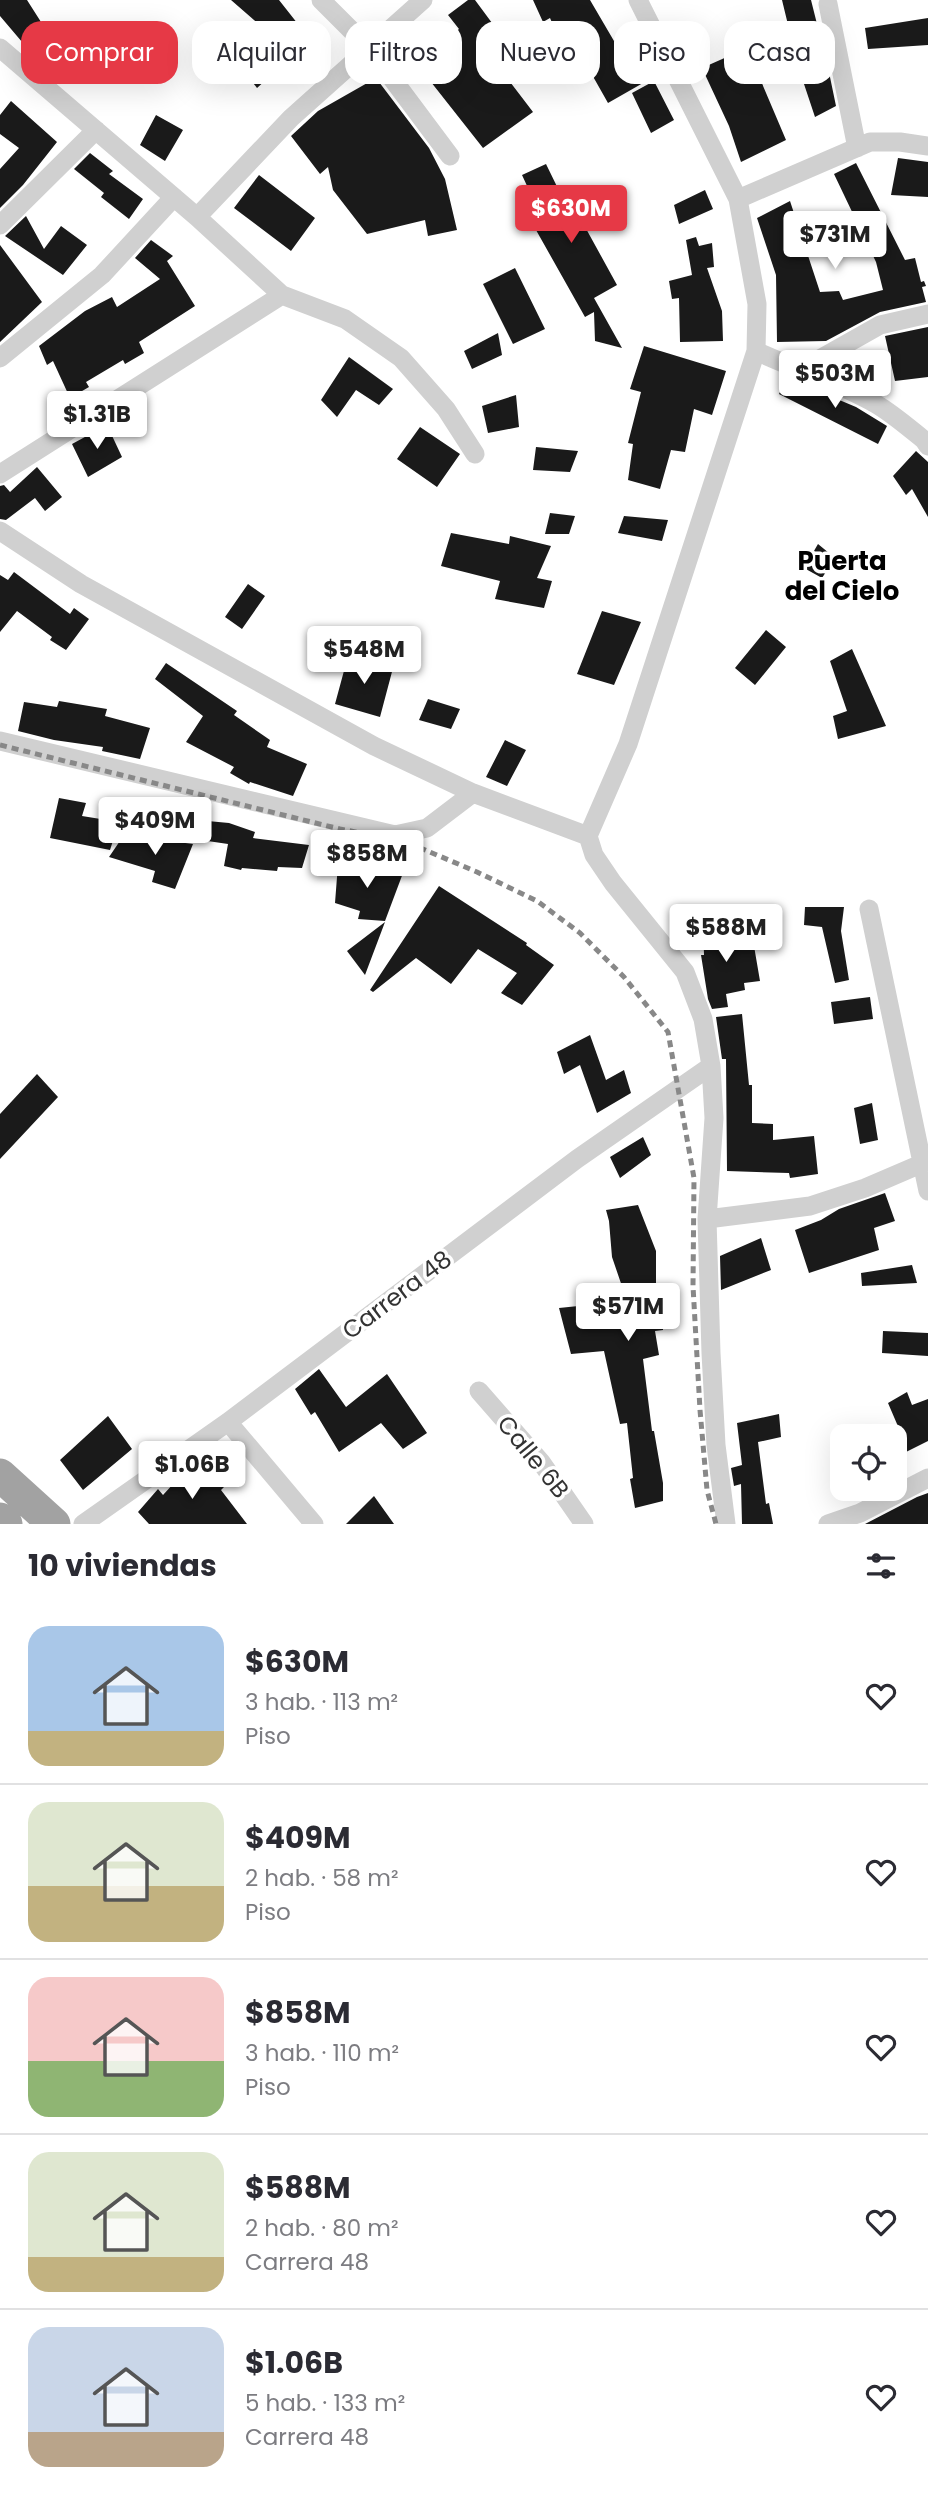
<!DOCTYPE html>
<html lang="es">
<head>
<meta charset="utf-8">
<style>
	body { margin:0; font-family:Poppins,sans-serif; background:#f7f7f7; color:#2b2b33; height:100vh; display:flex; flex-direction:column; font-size:26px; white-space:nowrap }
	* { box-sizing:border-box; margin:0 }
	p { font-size:23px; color:#7c7c81 }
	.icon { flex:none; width:38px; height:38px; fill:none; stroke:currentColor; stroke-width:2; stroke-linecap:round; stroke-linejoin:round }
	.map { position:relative; height:1524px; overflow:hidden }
	.drawer { display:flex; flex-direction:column; background:#fff; flex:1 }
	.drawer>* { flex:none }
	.top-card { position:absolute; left:21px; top:21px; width:887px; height:63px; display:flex; gap:14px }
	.buttons { position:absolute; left:830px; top:1424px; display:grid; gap:14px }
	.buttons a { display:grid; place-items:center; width:77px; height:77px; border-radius:14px; background:#fff; box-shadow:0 7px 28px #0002; font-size:35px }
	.price { position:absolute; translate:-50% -60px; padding:0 16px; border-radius:7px; background:#fff; color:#222; font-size:23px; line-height:46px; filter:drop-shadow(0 2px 4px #0008) }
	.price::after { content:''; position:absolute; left:50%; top:42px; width:21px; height:16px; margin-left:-10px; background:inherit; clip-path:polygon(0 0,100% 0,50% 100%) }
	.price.current { background:#e63946; color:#fff }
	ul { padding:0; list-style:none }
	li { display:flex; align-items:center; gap:21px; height:175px; padding:0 28px }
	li+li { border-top:2px solid #e1e1e2 }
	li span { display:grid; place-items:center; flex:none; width:196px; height:140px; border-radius:21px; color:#555 }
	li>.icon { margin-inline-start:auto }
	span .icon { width:84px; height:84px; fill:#fffc; stroke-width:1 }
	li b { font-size:30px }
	h2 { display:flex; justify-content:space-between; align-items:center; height:84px; padding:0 28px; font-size:30px }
	.tag { padding:0 24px; border-radius:21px; background:#fff; box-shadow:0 7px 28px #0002; font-size:24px; line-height:63px }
	.tag.current { background:#e63946; color:#fff }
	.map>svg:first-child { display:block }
	.building { fill:#1a1a1a }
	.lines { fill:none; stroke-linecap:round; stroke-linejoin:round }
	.minor { stroke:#d0d0d0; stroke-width:19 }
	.trunk { stroke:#a2a2a2; stroke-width:33 }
	.rail { stroke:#888; stroke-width:5; stroke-dasharray:7 5; stroke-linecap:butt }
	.labels { text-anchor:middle; stroke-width:7; stroke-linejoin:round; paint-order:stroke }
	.street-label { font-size:24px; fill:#333; stroke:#fff }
	.neighbourhood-label { font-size:26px; font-weight:bold; fill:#000; stroke:#fff }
</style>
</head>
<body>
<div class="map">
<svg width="928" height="1524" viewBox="0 0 928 1524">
	<rect width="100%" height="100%" fill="#fff"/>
	<!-- building -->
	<path class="building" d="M0,0H27L48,33L53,28L77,54L52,76L25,52L28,49L0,16Z
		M231,0H279L320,52L297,70L288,60L257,88L238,63L269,33Z
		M468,0H475L518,58L501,70L533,112L483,148L416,63L459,29L448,15Z
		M533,0H590L614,41L621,36L630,60L634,58L643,83L608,103L582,57L570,64L550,18L543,22Z
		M782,0H811L824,52H821L825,53L836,106L815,117L798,66Z
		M928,18V45L868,49L865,28Z
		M747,48L786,140L741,162L729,126L702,68Z
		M376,78L429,148L445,179L457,230L428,236L425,220L367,234L333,190L328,167L320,174L291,136L318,111Z
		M654,81L674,120L651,133L632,93Z
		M11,101L57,142L23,185L0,208V169L19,148L0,134V115Z
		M156,115L183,130L165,161L140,145Z
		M90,153L113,171L109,174L143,199L129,219L101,197L104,193L74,169Z
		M898,158L928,162V197L891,195Z
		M856,163L905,260L915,258L921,282L924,281L926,286L922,287L926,302L880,312L826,341L777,342L776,275L757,218L790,201L820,292L839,291L843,300L883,290L876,262L834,174Z
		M546,164L565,203L588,192L601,217L584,225L617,285L594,298L622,348L595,341L594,312L585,317L536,230L533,231L521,207L534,201L522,175Z
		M259,175L315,218L291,251L234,208Z
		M705,190L713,209L679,224L674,205Z
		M26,216L44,249L61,226L87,245L63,275L5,236Z
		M696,237L699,246L712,243L714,267L707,268L722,311L723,341L680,342L679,298L672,299L669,281L692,275L686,240Z
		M151,240L173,256L167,261L195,306L139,342L144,353L125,364L123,360L86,382L89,387L70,398L53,361L47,365L39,346L85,311L112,297L117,307L160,279L135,258Z
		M0,245L42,302L0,342Z
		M515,268L545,329L513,344L483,284Z
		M928,327V377L895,381L885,336Z
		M498,333L502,355L472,369L464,351Z
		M644,346L726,371L712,415L694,409L685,452L671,450L660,489L628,480L633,444L628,443L641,392L630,389Z
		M349,357L393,389L379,405L356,390L337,417L321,400Z
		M787,378L856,407L887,426L878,444L779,394Z
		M516,395L519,427L488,433L482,406Z
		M107,425L122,457L88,477L72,444Z
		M420,427L460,454L437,487L397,459Z
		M536,447L578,451L570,472L533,470Z
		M916,451L928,462V517L912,489L906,495L893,476Z
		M37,467L62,497L45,511L35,498L6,520L0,519V486L4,485L10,492Z
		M550,513L575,516L569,534H545Z
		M624,516L668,520L662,541L618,533Z
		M451,533L509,544L510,536L551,546L537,578L552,581L544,608L495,599L500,581L441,566Z
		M818,544L835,558L822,578L804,568Z
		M14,572L70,614L74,608L89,619L66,650L50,640L52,637L17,611L0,632V575L8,580Z
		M248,584L265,596L242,629L225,617Z
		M602,611L641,622L614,685L577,674Z
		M766,630L786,647L755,685L735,668Z
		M852,649L886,726L838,739L833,716L847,711L830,661Z
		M348,656L393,668L380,717L335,704Z
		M166,663L237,711L234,715L270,740L267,747L307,764L293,796L250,782L249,784L230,773L234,767L186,742L203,716L155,679Z
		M428,699L460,709L451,729L419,720Z
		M59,701L107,709L105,716L150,728L140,759L102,751L103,747L54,740L18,731L24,702L57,707Z
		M505,740L526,750L507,786L486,777Z
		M59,798L86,803L82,816L119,822L110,850L50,838Z
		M197,820L229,823L255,832L253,838L309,845L302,868L278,867L277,871L242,868L241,870L224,866L228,844L194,839Z
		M124,835L193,844L175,889L152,882L155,871L109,857Z
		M338,864L372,867L403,873L385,921L358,919L360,911L335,903Z
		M439,886L527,943L526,945L554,965L522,1005L501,993L517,973L478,949L451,984L416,958L373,992L370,990Z
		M805,907H844L841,931L849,980L835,983L822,927L804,925Z
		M385,922L365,975L347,951Z
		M703,923H731L732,950L754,946L760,981L744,983L745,990L726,994L728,1007L712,1009L708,999L701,955H704Z
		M870,997L873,1019L834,1024L831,1002Z
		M742,1014L749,1085H752V1123L773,1124V1140L814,1136L818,1174L790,1178L789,1173L727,1171L726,1059H722L716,1017Z
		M590,1035L606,1080L624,1070L631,1093L597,1113L580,1065L564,1074L557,1052Z
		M37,1074L58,1097L0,1159V1114Z
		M872,1103L878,1140L860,1144L854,1108Z
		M643,1137L651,1155L620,1178L610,1157Z
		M885,1193L895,1221L874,1228L879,1250L809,1273L795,1230L821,1220L839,1209Z
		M638,1205L656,1251V1292L661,1291L663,1330L655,1331L659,1355L643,1359L652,1431H654L663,1483V1501L635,1508L630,1479L633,1478L627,1423L620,1424L604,1351L571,1354L559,1308L627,1301L612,1257L609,1221L606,1210Z
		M761,1238L771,1270L721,1290L720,1256Z
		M912,1265L917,1283L862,1286L861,1273Z
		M883,1331L928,1333V1356L882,1353Z
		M319,1369L346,1407L387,1374L427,1433L403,1449L381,1423L339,1452L315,1412L311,1415L295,1389Z
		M907,1392L912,1405L928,1399V1441L894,1458V1435L900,1431L888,1403Z
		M779,1414L781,1437L758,1442L766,1504L769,1503L773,1524H742L741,1484L734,1486L731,1468L742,1465L737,1423Z
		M108,1416L132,1449L83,1490L60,1460Z
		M197,1458L224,1487L221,1490L247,1524H149L138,1512L158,1489L163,1495Z
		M928,1493V1524H865L917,1497Z
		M374,1496L394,1524H346Z"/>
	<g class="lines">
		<!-- minor -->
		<path class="minor" d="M321,0L370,49L450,156
			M638,0L738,199L757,304L756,351L628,744L588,836L594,855L613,883L685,972L703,1019L711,1066L714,1118L707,1219L711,1353L716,1445L726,1524
			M828,4L857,148
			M0,48L197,217L282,295L345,319L401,358L446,409L475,454
			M738,199L870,142H900L928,146
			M197,217L291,118L423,0
			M0,225L96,130
			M756,351C796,370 838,382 876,404C893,414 909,428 924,440L928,446
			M0,358L102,275L174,197
			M802,369L880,325L928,314
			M0,474L282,295
			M0,531L81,584L374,746L473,793L588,836
			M0,741L395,835L427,828L473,793
			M869,909L928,1191
			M707,1219L810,1206L865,1188L928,1161
			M479,1391L541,1462L584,1524
			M228,1422L314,1524
			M83,1524L228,1422L577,1159L711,1066
			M828,1524L860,1513L928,1478"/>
		<!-- trunk -->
		<path class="trunk" d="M0,1475L54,1524
			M0,1519L6,1524"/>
		<!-- rail -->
		<path class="rail" d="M0,745L340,829L404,841L477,872L537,901L580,933L624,977L668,1032L694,1178L693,1286L700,1410L707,1490L716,1524"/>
	</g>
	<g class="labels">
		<!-- street labels -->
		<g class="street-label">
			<text transform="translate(397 1295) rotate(-37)" y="8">Carrera 48</text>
			<text transform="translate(533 1457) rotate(51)" y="8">Calle 6B</text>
		</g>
		<!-- neighbourhood labels -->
		<g class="neighbourhood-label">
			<text x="842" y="570">Puerta<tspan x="842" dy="30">del Cielo</tspan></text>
		</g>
	</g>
</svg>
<div class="buttons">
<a><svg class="icon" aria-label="locate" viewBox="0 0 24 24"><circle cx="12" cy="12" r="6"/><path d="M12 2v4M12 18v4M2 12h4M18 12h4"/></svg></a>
</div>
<b class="price current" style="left:571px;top:245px">$630M</b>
<b class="price" style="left:835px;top:271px">$731M</b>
<b class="price" style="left:835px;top:410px">$503M</b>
<b class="price" style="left:97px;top:451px">$1.31B</b>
<b class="price" style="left:364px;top:686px">$548M</b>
<b class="price" style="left:155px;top:857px">$409M</b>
<b class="price" style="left:367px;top:890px">$858M</b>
<b class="price" style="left:726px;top:964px">$588M</b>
<b class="price" style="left:628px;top:1343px">$571M</b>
<b class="price" style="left:192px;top:1501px">$1.06B</b>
<div class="top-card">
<a class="tag current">Comprar</a>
<a class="tag">Alquilar</a>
<a class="tag">Filtros</a>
<a class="tag">Nuevo</a>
<a class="tag">Piso</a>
<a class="tag">Casa</a>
</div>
</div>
<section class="drawer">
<h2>10 viviendas<svg class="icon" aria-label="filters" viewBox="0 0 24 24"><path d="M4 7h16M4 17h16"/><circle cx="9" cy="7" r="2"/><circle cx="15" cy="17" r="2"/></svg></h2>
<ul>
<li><span style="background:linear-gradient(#a9c7e8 75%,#c2b280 0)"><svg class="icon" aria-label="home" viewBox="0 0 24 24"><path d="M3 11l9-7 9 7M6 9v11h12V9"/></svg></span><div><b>$630M</b><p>3 hab. · 113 m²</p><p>Piso</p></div><svg class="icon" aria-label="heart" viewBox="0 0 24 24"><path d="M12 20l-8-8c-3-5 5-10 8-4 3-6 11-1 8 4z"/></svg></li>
<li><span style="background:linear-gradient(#dfe7d0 60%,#c2b280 0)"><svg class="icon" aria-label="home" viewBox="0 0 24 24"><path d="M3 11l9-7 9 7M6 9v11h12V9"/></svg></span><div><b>$409M</b><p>2 hab. · 58 m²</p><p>Piso</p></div><svg class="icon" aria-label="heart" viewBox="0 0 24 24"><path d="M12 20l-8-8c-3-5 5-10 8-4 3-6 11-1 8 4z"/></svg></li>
<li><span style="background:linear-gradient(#f6c9c9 60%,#8fb573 0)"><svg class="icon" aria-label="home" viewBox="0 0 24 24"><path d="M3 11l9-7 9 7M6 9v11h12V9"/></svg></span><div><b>$858M</b><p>3 hab. · 110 m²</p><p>Piso</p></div><svg class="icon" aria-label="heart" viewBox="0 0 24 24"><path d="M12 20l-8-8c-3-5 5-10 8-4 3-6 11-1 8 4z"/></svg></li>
<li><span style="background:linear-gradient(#dfe7d0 75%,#c2b280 0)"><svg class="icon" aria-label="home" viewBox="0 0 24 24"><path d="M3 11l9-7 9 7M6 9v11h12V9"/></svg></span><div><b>$588M</b><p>2 hab. · 80 m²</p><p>Carrera 48</p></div><svg class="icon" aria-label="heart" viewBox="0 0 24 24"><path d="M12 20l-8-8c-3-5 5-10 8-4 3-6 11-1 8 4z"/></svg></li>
<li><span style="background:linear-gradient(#c9d6e8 75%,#b9a48a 0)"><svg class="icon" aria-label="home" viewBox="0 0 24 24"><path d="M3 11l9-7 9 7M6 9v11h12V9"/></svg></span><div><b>$1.06B</b><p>5 hab. · 133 m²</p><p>Carrera 48</p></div><svg class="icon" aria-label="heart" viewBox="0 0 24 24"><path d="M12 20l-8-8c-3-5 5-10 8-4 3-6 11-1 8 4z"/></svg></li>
</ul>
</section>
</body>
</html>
